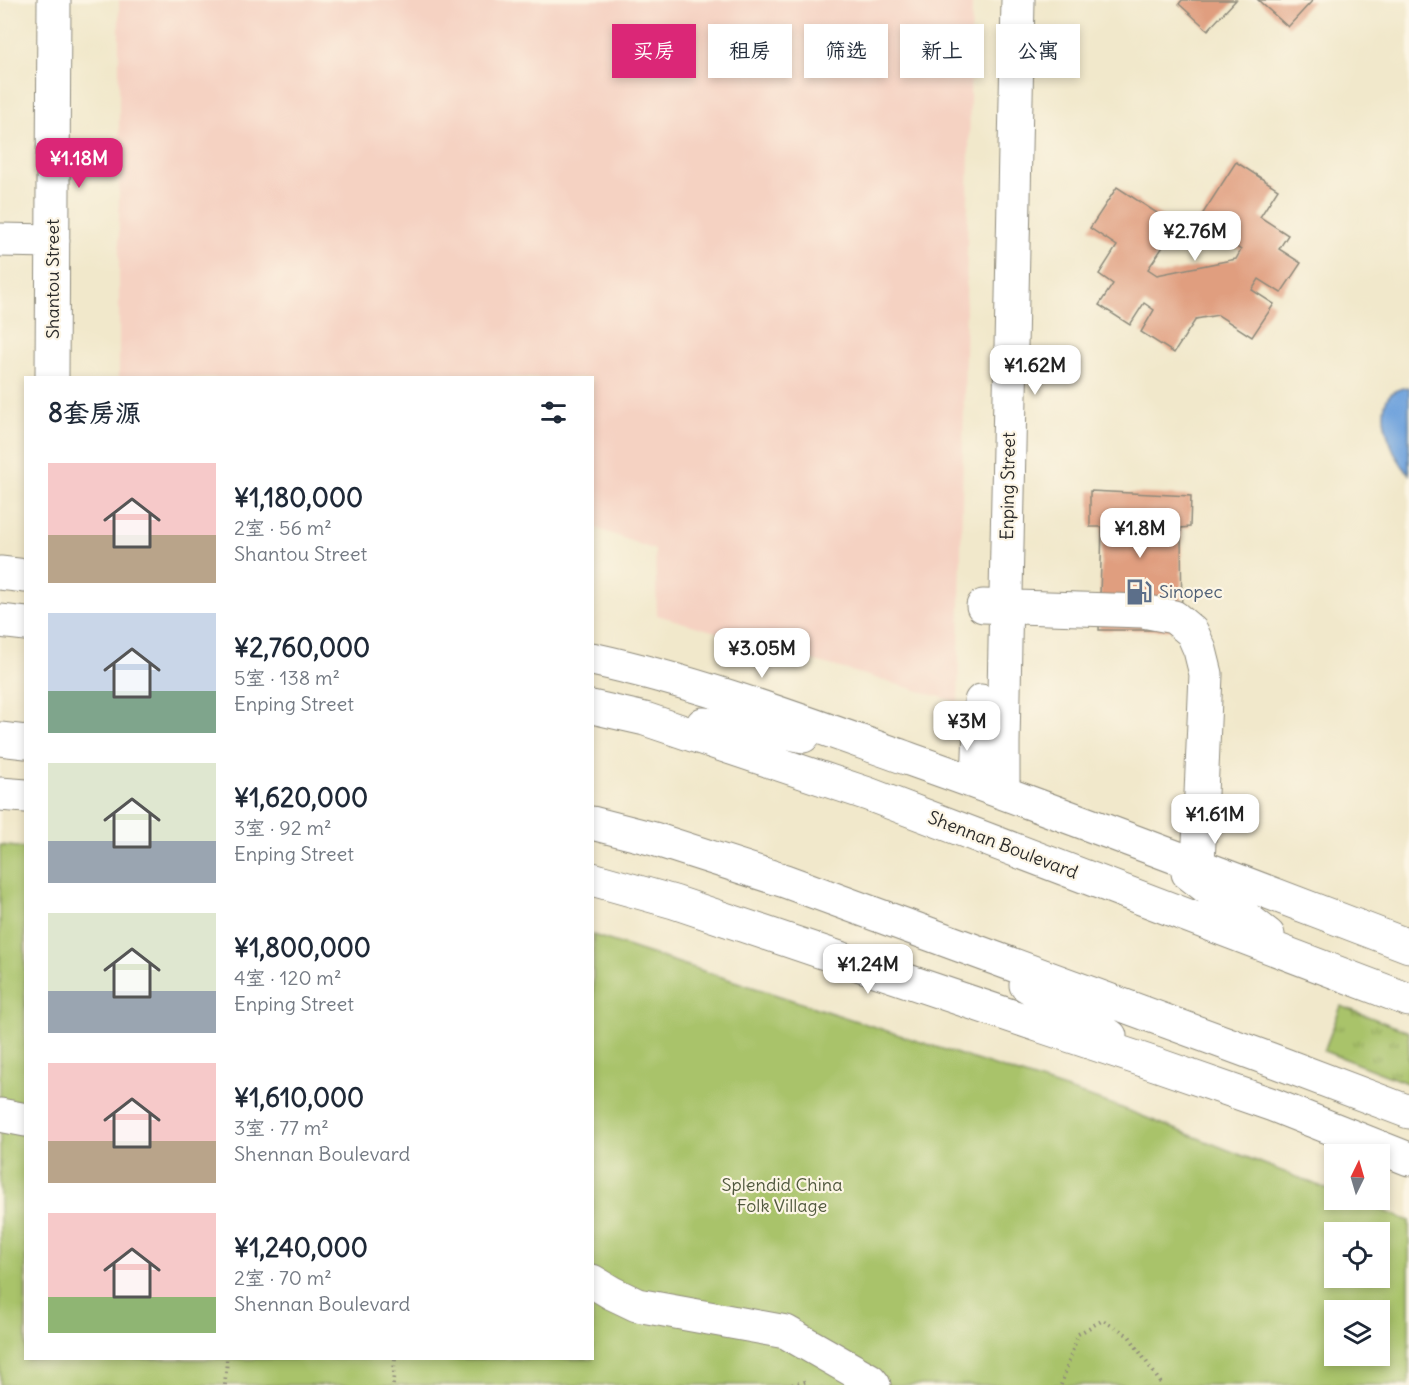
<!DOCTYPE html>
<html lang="zh">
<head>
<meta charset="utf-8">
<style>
	body { margin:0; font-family:Delius,"LXGW WenKai TC",sans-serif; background:#f2f2f3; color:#1f2937; height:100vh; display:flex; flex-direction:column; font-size:22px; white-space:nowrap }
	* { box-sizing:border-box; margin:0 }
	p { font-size:20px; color:#747a83 }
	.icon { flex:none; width:33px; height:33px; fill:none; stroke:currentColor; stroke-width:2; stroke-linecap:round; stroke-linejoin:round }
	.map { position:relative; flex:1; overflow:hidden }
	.panel { position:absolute; left:24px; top:376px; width:570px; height:984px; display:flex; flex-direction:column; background:#fff; border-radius:0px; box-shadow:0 3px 9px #0003 }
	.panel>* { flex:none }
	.hud { position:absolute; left:612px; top:24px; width:570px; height:54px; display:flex; gap:12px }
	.needle { width:39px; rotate:5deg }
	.buttons { position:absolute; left:1324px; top:1144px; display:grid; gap:12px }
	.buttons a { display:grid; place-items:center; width:66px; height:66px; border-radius:0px; background:#fff; box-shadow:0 3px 9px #0003; font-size:30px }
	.price { position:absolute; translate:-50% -51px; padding:0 14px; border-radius:12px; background:#fff; color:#222; font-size:20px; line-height:39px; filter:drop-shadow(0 2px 3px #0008) }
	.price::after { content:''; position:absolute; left:50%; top:36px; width:18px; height:14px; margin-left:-9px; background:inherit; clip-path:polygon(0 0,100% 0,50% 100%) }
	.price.current { background:#db2777; color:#fff }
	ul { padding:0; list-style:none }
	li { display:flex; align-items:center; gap:18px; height:150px; padding:0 24px }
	li span { display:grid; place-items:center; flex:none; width:168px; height:120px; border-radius:0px; color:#555 }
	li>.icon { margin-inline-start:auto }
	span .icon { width:72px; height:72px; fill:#fffc; stroke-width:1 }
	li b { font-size:26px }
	h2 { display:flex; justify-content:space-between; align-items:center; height:72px; padding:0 24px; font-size:26px }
	.chip { padding:0 21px; border-radius:0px; background:#fff; box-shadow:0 3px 9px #0003; font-size:21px; line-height:54px }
	.chip.current { background:#db2777; color:#fff }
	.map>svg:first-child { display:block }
	.built { fill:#f5d2c2 }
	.grass { fill:url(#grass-tufts); stroke:#6a774a; stroke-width:1.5 }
	.park { fill:#a9c36a; stroke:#6a774a; stroke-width:1.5; fill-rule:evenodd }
	.water { fill:#72a4dd; stroke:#4e6884; stroke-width:1.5 }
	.building { fill:#e09e7f }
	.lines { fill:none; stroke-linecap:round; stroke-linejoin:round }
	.minor-casing { stroke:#8e8a7b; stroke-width:35 }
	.major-casing { stroke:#8e8a7b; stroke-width:35 }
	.path { stroke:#8e8a7b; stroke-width:4; stroke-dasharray:1.5 4.5; stroke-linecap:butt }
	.minor { stroke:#fff; stroke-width:33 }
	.major { stroke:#fff; stroke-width:33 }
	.labels { text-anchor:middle; stroke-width:4.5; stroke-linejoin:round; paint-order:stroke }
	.street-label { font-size:18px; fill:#2b2b2b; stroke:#fcf5e5 }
	.service-label { font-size:18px; fill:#4e5e75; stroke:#fcf5e5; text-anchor:start }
	.park-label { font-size:18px; fill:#51593e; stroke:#fcf5e5 }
</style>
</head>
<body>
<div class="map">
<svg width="1409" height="1385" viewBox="0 0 1409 1385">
	<defs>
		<pattern id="grass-tufts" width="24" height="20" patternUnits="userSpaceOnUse" patternTransform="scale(1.5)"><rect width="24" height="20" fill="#a9c36a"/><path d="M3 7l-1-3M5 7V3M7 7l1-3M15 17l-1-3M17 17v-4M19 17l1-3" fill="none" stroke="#8a9f57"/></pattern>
	</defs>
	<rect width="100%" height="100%" fill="#fcf5e5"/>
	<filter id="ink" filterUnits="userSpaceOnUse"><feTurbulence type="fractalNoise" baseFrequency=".0167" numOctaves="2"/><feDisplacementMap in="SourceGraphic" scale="12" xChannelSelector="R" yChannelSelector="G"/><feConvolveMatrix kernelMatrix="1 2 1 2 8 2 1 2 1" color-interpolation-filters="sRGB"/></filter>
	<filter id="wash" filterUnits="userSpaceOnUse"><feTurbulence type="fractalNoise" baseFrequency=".008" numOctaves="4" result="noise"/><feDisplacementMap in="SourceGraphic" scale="24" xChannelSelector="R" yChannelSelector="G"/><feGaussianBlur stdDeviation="1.35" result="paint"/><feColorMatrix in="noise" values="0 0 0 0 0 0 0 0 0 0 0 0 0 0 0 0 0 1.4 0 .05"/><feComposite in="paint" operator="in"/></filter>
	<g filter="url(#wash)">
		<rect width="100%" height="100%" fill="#f1e8cb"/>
		<!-- built -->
		<path class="built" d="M119,0H972L958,702L657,615L655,550L593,527L592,378H119Z"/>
		<!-- grass -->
		<path class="grass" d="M1341,1006L1409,1032V1084L1324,1051Z"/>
		<!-- park -->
		<path class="park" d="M0,845L25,848L26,1359H592L593,935L1114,1105L1335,1192V1200H1357L1409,1221V1385H0ZM1335,1233H1380V1278H1335ZM1335,1311H1380V1356H1335Z"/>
		<!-- water -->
		<path class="water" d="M1409,387V474C1394,458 1376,418 1388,397C1393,390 1401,388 1409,387Z"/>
		<g id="blocks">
			<!-- building -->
			<path class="building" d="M1182,0H1236L1208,30L1179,4Z
				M1258,0H1313L1288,27Z
				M1236,162L1278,189L1260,217L1288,235L1279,249L1301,263L1281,293L1259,279L1252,290L1274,304L1252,337L1218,315L1196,319L1174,353L1141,332L1154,310L1144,303L1130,325L1099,305L1113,284L1099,274L1117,246L1090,228L1117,187L1177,226L1148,269L1157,275L1236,259L1241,250L1198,221Z
				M1090,491L1191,496L1190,527L1181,528L1182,630H1099L1102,527H1090Z"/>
		</g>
	</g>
	<g filter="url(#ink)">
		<use href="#blocks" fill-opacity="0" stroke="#8e8a7b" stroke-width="1.5"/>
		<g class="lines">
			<!-- minor casing -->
			<g class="minor-casing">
				<path id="minor" d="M0,240L53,241
					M52,378L54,0
					M983,606L1143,611L1174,617L1192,632L1200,650L1206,674L1198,866
					M978,783L981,701
					M1003,792V743L1018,0
					M0,1115L26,1120
					M592,1281L612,1293L637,1305L786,1332L870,1380L874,1385"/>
			</g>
			<!-- major casing -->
			<g class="major-casing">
				<path id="major" d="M0,573L26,576
					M0,621L26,624
					M592,659C702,683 807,723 912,760C1079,819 1244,883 1409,946
					M592,707L645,719L868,794L1409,1000
					M703,724L785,732L803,736
					M0,739L26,742
					M0,794L26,796
					M592,823L654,839L785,881L1269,1059L1409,1112
					M1188,873L1268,935
					M592,879L674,902L1041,1026L1158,1065L1273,1105L1409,1159
					M1026,985L1110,1036"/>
			</g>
			<!-- path -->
			<path class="path" d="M225,1385L227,1359
				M393,1385L395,1359
				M792,1385L808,1381
				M1061,1385L1078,1334L1103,1320L1129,1336L1162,1385"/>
			<!-- minor -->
			<use href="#minor" class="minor"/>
			<!-- major -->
			<use href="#major" class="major"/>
		</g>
	</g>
	<!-- icons -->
	<defs>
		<g id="fuel-bare" transform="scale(2.07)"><path d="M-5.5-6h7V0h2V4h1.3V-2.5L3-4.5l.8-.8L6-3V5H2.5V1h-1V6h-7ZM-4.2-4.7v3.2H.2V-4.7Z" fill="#5c6f8a" stroke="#fcf5e5" stroke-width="2.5" paint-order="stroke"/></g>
	</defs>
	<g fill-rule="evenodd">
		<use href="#fuel-bare" x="1139" y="592"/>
	</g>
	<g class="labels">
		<!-- street labels -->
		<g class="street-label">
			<text transform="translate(53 279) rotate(-90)" y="6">Shantou Street</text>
			<text transform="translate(1008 486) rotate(-89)" y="6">Enping Street</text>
			<text transform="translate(1003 845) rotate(21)" y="6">Shennan Boulevard</text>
		</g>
		<!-- service labels -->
		<g class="service-label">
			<text x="1159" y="598">Sinopec</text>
		</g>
		<!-- park labels -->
		<g class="park-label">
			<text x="782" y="1191">Splendid China<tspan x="782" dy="21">Folk Village</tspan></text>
		</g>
	</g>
</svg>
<div class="buttons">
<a><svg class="needle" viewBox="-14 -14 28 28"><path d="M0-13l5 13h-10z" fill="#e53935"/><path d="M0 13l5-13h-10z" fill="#747a83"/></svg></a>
<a><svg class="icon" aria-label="locate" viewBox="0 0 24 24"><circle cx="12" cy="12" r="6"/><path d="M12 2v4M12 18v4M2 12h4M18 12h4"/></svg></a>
<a><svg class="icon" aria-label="layers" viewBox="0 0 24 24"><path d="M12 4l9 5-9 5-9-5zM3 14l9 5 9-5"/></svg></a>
</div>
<b class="price current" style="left:79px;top:189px">¥1.18M</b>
<b class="price" style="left:1195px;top:262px">¥2.76M</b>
<b class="price" style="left:1035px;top:396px">¥1.62M</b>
<b class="price" style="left:1140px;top:559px">¥1.8M</b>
<b class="price" style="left:762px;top:679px">¥3.05M</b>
<b class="price" style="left:967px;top:752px">¥3M</b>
<b class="price" style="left:1215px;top:845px">¥1.61M</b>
<b class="price" style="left:868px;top:995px">¥1.24M</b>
<div class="hud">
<a class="chip current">买房</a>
<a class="chip">租房</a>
<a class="chip">筛选</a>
<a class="chip">新上</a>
<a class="chip">公寓</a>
</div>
<section class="panel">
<h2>8套房源<svg class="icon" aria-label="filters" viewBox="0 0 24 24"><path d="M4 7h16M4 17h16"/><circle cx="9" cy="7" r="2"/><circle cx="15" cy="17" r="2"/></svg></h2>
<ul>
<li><span style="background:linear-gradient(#f6c9c9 60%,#b9a48a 0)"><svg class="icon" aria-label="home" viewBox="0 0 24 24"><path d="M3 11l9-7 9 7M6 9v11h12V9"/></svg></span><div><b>¥1,180,000</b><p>2室 · 56 m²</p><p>Shantou Street</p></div></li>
<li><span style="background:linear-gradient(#c9d6e8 65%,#7fa58c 0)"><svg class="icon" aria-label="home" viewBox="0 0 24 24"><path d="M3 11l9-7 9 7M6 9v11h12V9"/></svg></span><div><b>¥2,760,000</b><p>5室 · 138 m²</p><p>Enping Street</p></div></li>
<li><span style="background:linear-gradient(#dfe7d0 65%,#9aa5b1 0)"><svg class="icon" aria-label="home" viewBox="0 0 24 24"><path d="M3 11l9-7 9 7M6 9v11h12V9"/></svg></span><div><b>¥1,620,000</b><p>3室 · 92 m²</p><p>Enping Street</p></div></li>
<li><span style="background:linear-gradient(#dfe7d0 65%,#9aa5b1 0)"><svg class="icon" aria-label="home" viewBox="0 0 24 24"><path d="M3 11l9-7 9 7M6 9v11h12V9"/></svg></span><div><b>¥1,800,000</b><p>4室 · 120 m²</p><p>Enping Street</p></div></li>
<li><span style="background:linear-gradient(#f6c9c9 65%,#b9a48a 0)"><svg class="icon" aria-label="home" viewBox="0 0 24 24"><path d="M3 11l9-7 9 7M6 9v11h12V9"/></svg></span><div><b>¥1,610,000</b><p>3室 · 77 m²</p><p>Shennan Boulevard</p></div></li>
<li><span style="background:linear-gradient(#f6c9c9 70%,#8fb573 0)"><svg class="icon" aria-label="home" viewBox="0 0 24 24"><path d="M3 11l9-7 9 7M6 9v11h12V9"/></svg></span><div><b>¥1,240,000</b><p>2室 · 70 m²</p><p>Shennan Boulevard</p></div></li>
</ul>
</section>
</div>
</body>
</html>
